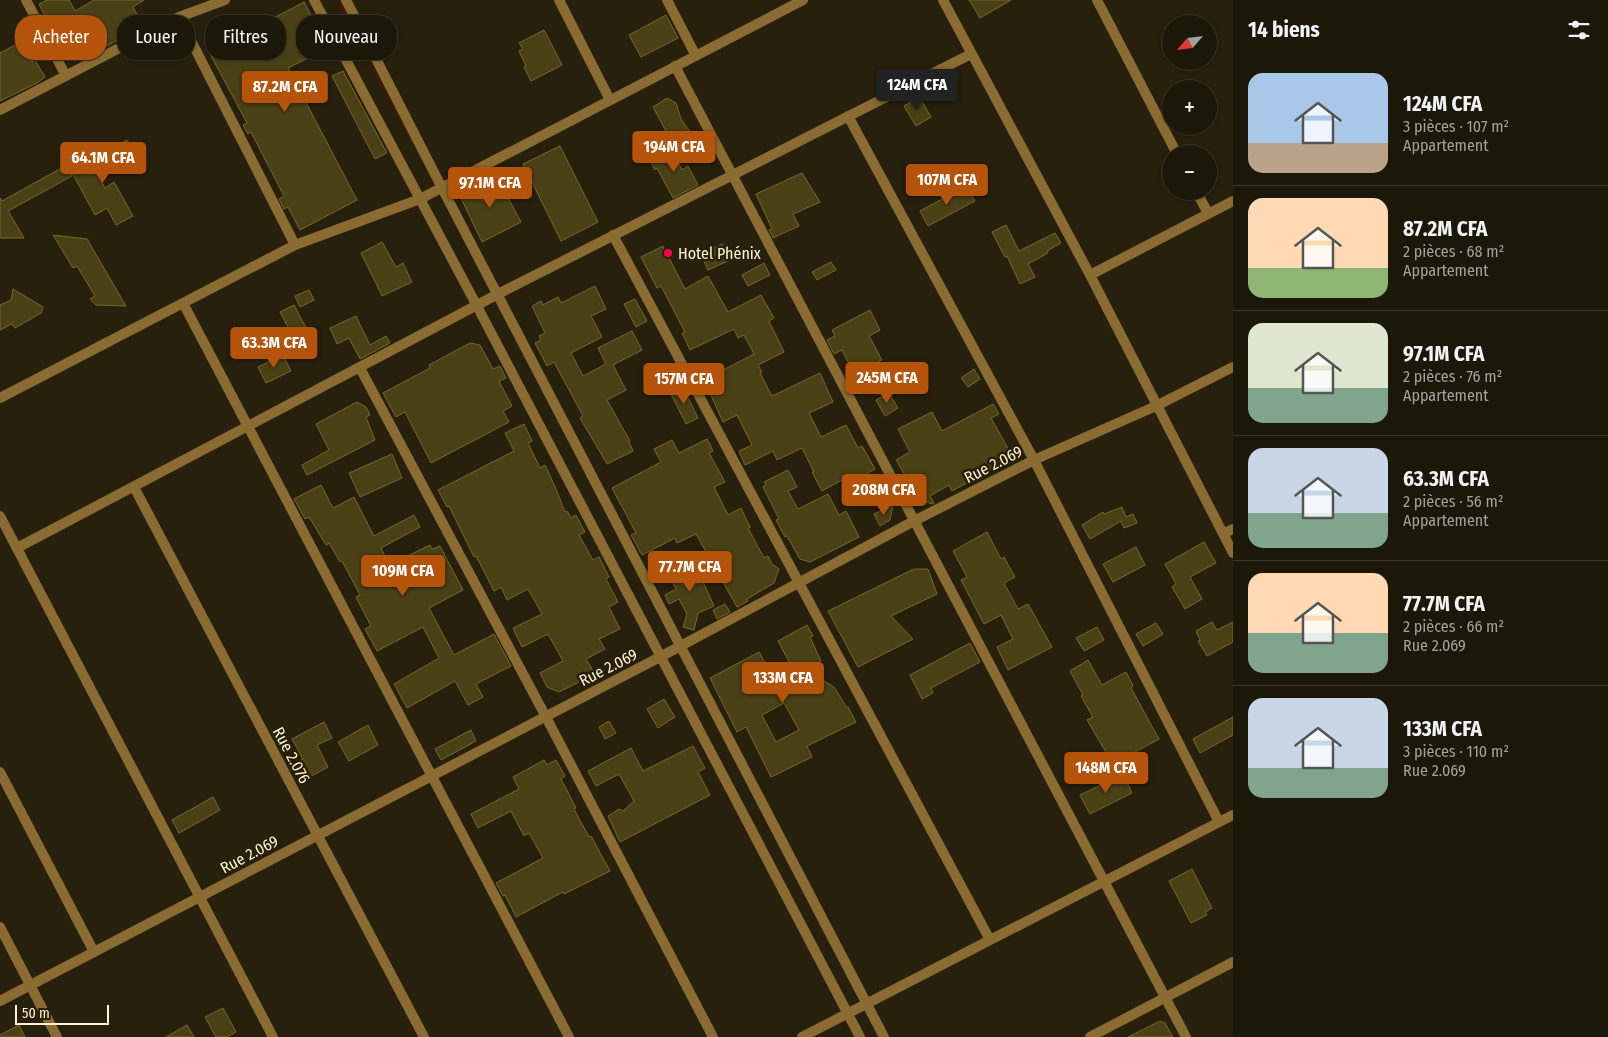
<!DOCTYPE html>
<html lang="fr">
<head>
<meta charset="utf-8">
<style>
	body { margin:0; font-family:"Fira Sans Condensed",sans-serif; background:#292517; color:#f1f3f6; height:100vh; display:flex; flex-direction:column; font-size:19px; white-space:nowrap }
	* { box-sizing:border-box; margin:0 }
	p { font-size:16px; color:#a0a09c }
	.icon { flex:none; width:28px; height:28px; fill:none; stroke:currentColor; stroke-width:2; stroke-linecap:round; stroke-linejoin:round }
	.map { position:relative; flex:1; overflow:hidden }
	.sheet { display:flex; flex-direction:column; background:#1c1809; width:375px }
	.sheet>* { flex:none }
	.hud { position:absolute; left:15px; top:15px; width:475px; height:45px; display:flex; gap:10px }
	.needle { width:32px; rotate:242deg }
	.tools { position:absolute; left:1162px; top:15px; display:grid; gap:10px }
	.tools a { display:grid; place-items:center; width:55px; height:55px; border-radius:50%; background:#1c1809; box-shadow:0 1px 4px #0004,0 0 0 1px #3a372a; font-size:25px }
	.scale { position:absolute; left:15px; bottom:12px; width:94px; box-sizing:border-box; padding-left:5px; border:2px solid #fff3d1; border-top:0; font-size:14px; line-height:18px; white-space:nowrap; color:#fff3d1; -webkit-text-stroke:4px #26200c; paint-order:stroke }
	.price { position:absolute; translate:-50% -42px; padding:0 11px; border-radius:5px; background:#b45309; color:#fff; font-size:16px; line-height:32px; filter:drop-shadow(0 1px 2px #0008) }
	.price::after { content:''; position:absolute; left:50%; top:30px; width:15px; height:11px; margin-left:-8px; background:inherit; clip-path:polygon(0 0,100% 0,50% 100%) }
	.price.current { background:#222; color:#fff }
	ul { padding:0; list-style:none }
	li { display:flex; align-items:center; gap:15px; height:125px; padding:0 15px }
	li+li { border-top:1px solid #3a372a }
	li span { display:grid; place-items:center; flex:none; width:140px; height:100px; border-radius:15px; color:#555 }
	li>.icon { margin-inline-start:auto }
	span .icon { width:60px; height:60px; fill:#fffc; stroke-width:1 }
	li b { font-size:21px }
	h2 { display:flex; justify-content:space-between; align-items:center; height:60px; padding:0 15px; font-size:21px }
	.chip { padding:0 18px; border-radius:20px; background:#1c1809; box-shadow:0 1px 4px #0004,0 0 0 1px #3a372a; font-size:18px; line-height:45px }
	.chip.current { background:#b45309; color:#fff }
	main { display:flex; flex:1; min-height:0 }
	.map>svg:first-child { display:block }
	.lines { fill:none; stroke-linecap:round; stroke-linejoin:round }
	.stream { stroke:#471504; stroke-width:4 }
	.building { fill:#494016; stroke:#776825; fill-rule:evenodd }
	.minor { stroke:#8a6c32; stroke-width:10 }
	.tertiary { stroke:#8a6c32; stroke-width:10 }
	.poi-dot { fill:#fc0047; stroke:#26200c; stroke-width:2 }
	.labels { text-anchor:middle; stroke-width:5; stroke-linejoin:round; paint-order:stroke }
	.poi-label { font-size:16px; fill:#fff3d1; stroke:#26200c; text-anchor:start }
	.street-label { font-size:16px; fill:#fff3d1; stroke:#26200c }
</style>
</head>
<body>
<main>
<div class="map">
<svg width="1233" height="1037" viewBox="0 0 1233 1037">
	<rect width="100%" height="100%" fill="#26200c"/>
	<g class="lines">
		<!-- stream -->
		<path class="stream" d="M339,0L410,136"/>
	</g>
	<!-- building -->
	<path class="building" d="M47,0H69L75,11L94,0H144L133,7L143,25L102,49L98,42L78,52L68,30L55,37L39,4Z
		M969,0H1011L980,18Z
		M304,2L328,48L288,68L357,200L300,230L288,207L284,209L279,199L284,196L251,132L248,134L243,125L247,123L209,52Z
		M666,15L678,38L641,57L629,35Z
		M544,30L562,65L531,81L524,67L526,66L519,51L523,49L519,43Z
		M17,44L22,54L27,52L32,62L35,60L45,77L37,83L0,101V53Z
		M343,71L387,153L375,159L332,76Z
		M919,97L931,117L916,126L904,106Z
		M667,98L676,103L681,119L691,133L673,144L653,107Z
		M127,140L134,151L95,171L105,188L114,182L133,216L116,225L107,208L95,215L70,169Z
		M560,146L598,222L561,241L523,164Z
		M671,148L682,170L688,166L698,185L673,198L657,168L655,170L649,159Z
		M67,165L72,176L8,211L24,238H0V198L2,201Z
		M802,173L820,202L793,214L799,226L773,238L769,230L772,229L756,194Z
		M497,177L521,222L482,242L460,196Z
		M966,186L975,201L928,226L920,211Z
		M1006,225L1019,251L1055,233L1061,243L1047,251L1048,253L1028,264L1035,277L1020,284L1007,256L1005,257L992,232Z
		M53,235L87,239L126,306L96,305L90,299L95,296L77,266L73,268Z
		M382,242L396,267L403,263L412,282L382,296L361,253Z
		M722,244L730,260L708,270L701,255Z
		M663,246L685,289L708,276L728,312L761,295L774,318L769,321L784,352L758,365L762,372L760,373L772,396L820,373L833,402L809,413L821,437L846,425L858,448L862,446L875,469L852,482L849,476L822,491L812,472H814L802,448L777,460L773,451L745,465L739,451L752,445L737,415L723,422L704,380L754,354L744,335L738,338L734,329L690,350L682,333L685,332L661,286L657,288L641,257Z
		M831,262L836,270L817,280L812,272Z
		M764,263L770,275L748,286L742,275Z
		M595,286L606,309L591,316L602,337L571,353L583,376L606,364L598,348L632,331L642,350L613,365L626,390L607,400L630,441L629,442L633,451L607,464L580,418L583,416L554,362L547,366L535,343L541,340L539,336L545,333L532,306L541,301L543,305L558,297L561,303Z
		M13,289L43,307L41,313L15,328L12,324L0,330V305L11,300Z
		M309,290L314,300L300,307L295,296Z
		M635,299L647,321L636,327L624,304Z
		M294,305L311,337L297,344L280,312Z
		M870,310L880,330L869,336L882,360L855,375L842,350L834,354L827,340L835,336L832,330Z
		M356,316L370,345L386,336L390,343L360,359L349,338L337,344L330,328Z
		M470,343L480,345L493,369L500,366L506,378L499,381L512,406L503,411L509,422L431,463L405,412L396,417L383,393L430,368L429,365Z
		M283,355L291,371L266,383L258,367Z
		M974,369L980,379L968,387L961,378Z
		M682,386L698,418L686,424L670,392Z
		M889,393L898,408L885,416L876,400Z
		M357,402L366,407L370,415L366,417L375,440L307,475L302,465L329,450L316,424Z
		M993,404L999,414L991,418L1014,459L987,472L952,491L949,485L930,496L934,503L932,504L919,499L896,460L910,452L898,429L932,412L942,431Z
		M524,424L532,441L528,443L540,468L545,465L556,489L565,512L567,511L571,518L576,515L585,532L579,535L593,560L599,557L609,577L606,579L618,602L609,607L620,629L599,639L605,649L586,659L595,674L559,692L547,687L540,673L563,661L548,634L522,647L513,628L542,614L528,589L507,600L501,587L494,591L476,556L474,557L449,506L447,507L438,490L514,451L505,433Z
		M707,439L713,451L709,453L725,482L714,487L728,515L741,508L750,527L748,528L764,558L768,556L772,564L779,569L774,583L747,599L748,601L737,607L696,534L677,543L675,538L642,555L631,535L636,533L612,488L661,462L654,449L672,440L679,453Z
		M392,454L402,478L360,497L349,473Z
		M788,470L797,487L788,491L798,509L828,494L839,515L846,511L859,537L810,562L800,559L787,536L785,537L776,520L779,519L763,487L766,484L764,482Z
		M321,485L333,508L354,497L374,536L414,515L420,527L381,548L389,565L430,545L432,549L440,546L463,590L429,608L454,655L494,634L511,666L476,684L483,697L468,705L455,681L407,708L394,684L439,658L423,627L377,651L365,629L371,626L356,597L360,595L342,561L340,562L329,543L326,545L309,517L305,519L294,499Z
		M893,505L890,520L880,526L874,514Z
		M1122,507L1126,517L1133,514L1137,523L1124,528L1121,521L1090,539L1082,525L1103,512L1104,514Z
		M987,532L1001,559L1004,557L1015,577L1004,583L1018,609L1028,604L1052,647L1008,670L997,647L1013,639L1001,615L984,624L961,580L967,577L953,551Z
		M1204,542L1216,563L1190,577L1202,599L1185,609L1172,587L1176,584L1165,564Z
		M1136,547L1145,565L1113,582L1103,564Z
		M694,562L714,606L698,613L694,630L683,627L687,614L679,599L669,604L665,595L676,589L668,575Z
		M914,569H928L937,594L891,616L913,639L858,667L828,611Z
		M725,604L730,612L717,619L713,610Z
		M1212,622L1217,630L1233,622V642L1207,656L1198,641L1200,640L1196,631Z
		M1156,623L1163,634L1143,646L1136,634Z
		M807,625L813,636L810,637L821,661L816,666L820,672L818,677L834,687L847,708L848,707L856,722L807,746L812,757L771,777L746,727L737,732L710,678L759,652L775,681L794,671L778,641ZM784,703L799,730L776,742L762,715Z
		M1097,627L1104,640L1084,651L1076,638Z
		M970,643L980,662L931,688L933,693L922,699L910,675Z
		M1088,660L1102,685L1126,672L1133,686L1131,688L1159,739L1113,764L1087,720L1093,717L1081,696L1083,695L1070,671Z
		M664,699L675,717L658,728L647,709Z
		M1233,717V735L1200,753L1193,739Z
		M609,721L616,733L605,739L599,727Z
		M324,722L332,738L317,745L328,767L306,779L297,762L303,759L292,739Z
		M368,725L378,745L349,761L338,742Z
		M471,730L476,741L441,760L435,749Z
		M693,746L705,768L698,772L710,795L620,842L608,816L619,809L623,811L634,801L619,774L596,786L588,771L631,748L643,771Z
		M544,760L547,765L556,760L565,776L561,779L576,808L574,809L589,837L591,836L610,871L564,894L563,892L516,917L505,895L503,896L496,883L543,858L529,833L524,836L511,811L478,828L471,814L519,789L513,777Z
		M1123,774L1132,793L1090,814L1080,795Z
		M213,797L220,810L179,833L172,820Z
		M1192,869L1212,908L1205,912L1207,915L1191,923L1169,881Z
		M223,1008L236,1032L227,1037H216L205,1017Z
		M1160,1021L1165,1023L1173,1037H1128Z
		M19,1025L25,1037H0V1035Z
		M187,1025L194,1037H166Z"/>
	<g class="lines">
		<!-- minor -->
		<path class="minor" d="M26,0L66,76
			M559,0L610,100
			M667,0L696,56
			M943,0L1090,275L1233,553
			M1097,0L1177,154
			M179,17L295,245
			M675,66L1186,1037
			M0,110L179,17L225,0
			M848,116L1034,460L1219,822
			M1196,191L1208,213
			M613,235L990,940
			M1090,275L1233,201
			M183,303L569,1037
			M360,368L546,717L713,1037
			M0,398L295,245L420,199L803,0
			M134,487L424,1037
			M0,516L273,1037
			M1223,534L1233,529
			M17,548L498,294L971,54
			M660,657L914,521L1034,460L1156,406L1233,367
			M0,772L94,952
			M0,927L57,1037
			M802,1037L1233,815
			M1090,1037L1233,962"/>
		<!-- tertiary -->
		<path class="tertiary" d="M314,0L477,306L860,1037
			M346,0L442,188L884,1037
			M0,1001L660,657"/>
	</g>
	<!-- markers -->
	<circle class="poi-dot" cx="668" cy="253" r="5"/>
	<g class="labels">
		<!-- poi labels -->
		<g class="poi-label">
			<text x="678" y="259">Hotel Phénix</text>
		</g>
		<!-- street labels -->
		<g class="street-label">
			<text transform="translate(993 464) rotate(-27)" y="6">Rue 2.069</text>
			<text transform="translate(608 667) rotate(-27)" y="6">Rue 2.069</text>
			<text transform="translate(292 755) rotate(62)" y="6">Rue 2.076</text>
			<text transform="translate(249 854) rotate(-28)" y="6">Rue 2.069</text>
		</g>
	</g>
</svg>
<div class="tools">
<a><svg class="needle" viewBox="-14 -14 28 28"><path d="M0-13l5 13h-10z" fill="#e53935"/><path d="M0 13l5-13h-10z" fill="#a0a09c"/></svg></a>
<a>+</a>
<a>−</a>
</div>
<div class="scale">50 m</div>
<b class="price current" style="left:917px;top:111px">124M CFA</b>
<b class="price" style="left:285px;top:113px">87.2M CFA</b>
<b class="price" style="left:674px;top:173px">194M CFA</b>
<b class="price" style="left:103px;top:184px">64.1M CFA</b>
<b class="price" style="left:947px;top:206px">107M CFA</b>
<b class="price" style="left:490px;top:209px">97.1M CFA</b>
<b class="price" style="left:274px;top:369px">63.3M CFA</b>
<b class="price" style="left:887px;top:404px">245M CFA</b>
<b class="price" style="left:684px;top:405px">157M CFA</b>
<b class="price" style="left:884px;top:516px">208M CFA</b>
<b class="price" style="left:690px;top:593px">77.7M CFA</b>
<b class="price" style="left:403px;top:597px">109M CFA</b>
<b class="price" style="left:783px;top:704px">133M CFA</b>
<b class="price" style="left:1106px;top:794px">148M CFA</b>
<div class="hud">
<a class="chip current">Acheter</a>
<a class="chip">Louer</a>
<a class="chip">Filtres</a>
<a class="chip">Nouveau</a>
</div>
</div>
<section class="sheet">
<h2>14 biens<svg class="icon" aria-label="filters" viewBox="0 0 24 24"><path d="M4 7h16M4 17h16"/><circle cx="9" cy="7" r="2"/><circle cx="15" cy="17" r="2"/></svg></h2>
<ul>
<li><span style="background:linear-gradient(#a9c7e8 70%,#b9a48a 0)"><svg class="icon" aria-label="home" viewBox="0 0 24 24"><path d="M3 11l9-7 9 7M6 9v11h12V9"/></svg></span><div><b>124M CFA</b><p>3 pièces · 107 m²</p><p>Appartement</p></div></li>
<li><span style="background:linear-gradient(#ffd9b3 70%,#8fb573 0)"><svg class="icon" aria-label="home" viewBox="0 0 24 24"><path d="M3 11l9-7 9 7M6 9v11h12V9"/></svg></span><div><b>87.2M CFA</b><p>2 pièces · 68 m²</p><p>Appartement</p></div></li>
<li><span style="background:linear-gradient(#dfe7d0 65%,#7fa58c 0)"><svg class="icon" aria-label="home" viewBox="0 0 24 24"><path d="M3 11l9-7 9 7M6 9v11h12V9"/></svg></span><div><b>97.1M CFA</b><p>2 pièces · 76 m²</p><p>Appartement</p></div></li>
<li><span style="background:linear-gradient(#c9d6e8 65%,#7fa58c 0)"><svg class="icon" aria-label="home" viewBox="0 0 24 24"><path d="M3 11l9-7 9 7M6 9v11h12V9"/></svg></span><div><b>63.3M CFA</b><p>2 pièces · 56 m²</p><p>Appartement</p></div></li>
<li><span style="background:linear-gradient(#ffd9b3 60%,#7fa58c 0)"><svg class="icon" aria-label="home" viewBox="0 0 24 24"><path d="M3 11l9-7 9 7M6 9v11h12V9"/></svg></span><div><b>77.7M CFA</b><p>2 pièces · 66 m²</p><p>Rue 2.069</p></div></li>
<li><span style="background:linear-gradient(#c9d6e8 70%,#7fa58c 0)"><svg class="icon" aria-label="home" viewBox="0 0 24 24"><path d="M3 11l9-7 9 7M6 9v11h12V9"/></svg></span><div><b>133M CFA</b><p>3 pièces · 110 m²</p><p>Rue 2.069</p></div></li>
</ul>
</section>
</main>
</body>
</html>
